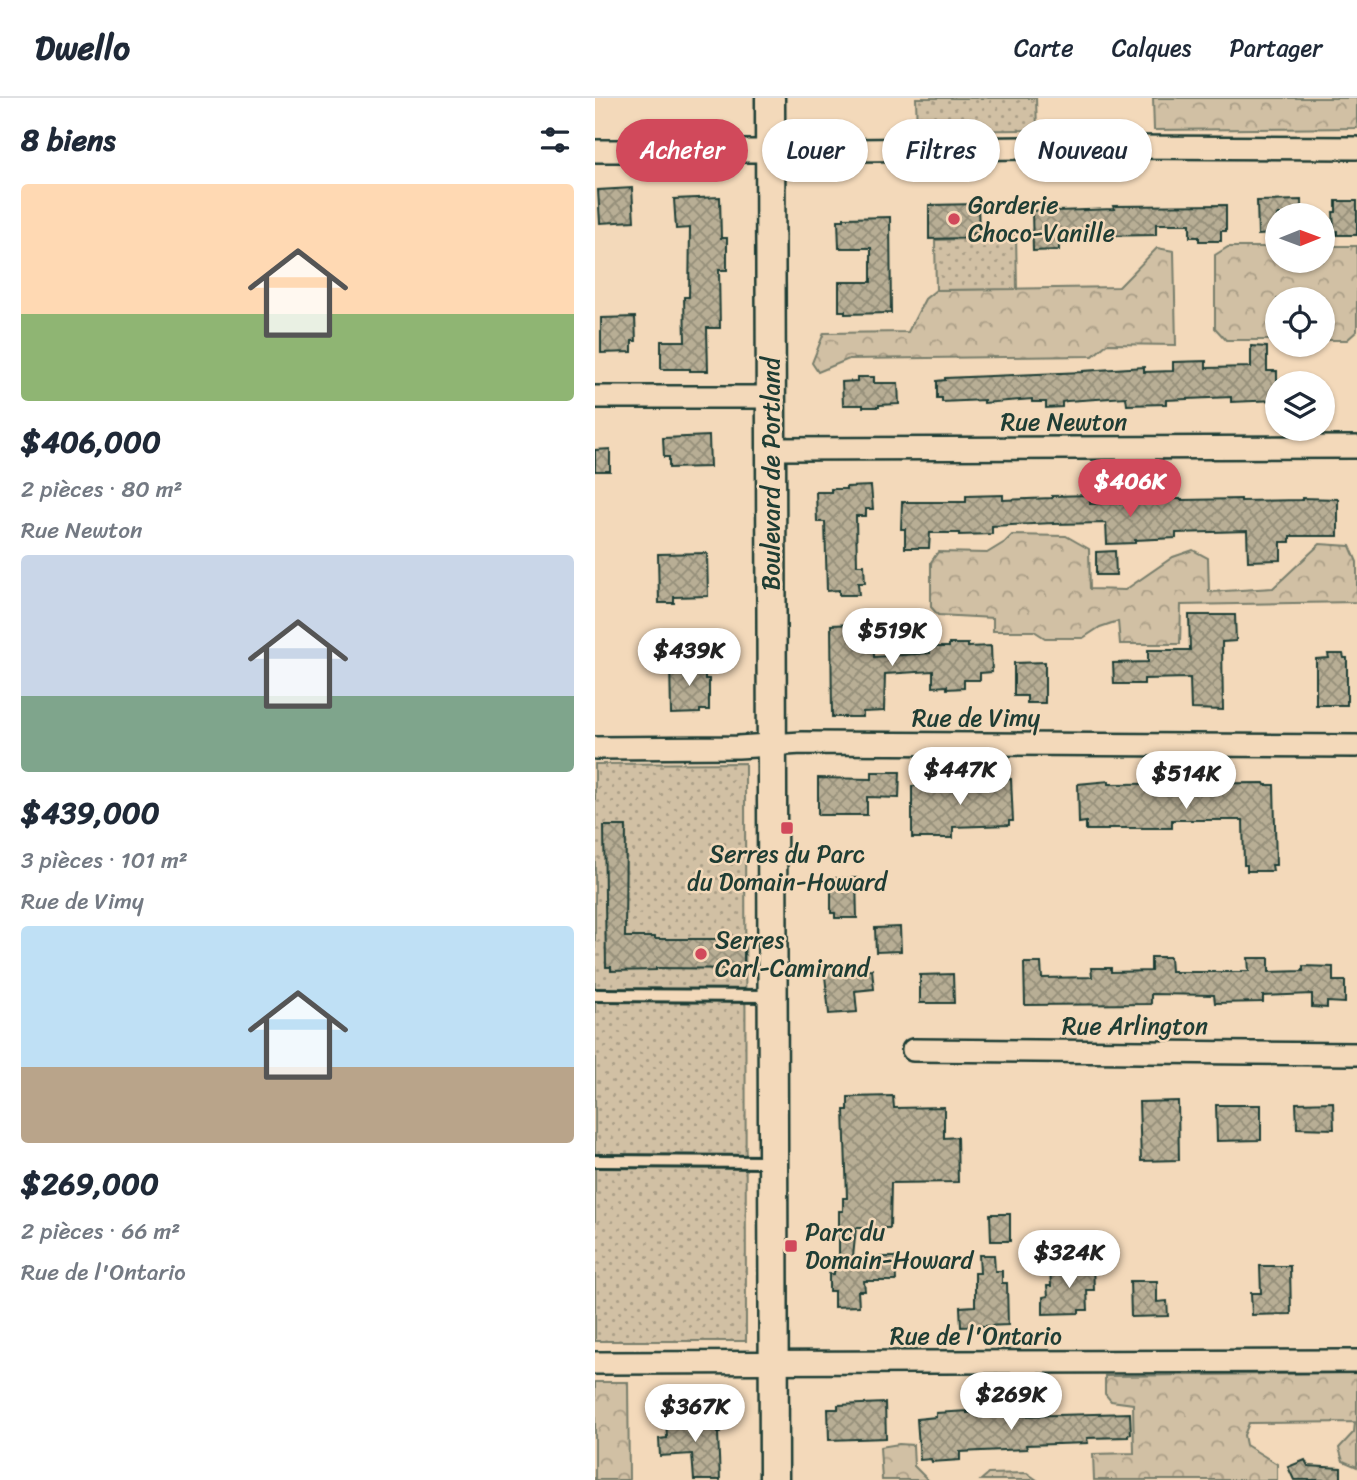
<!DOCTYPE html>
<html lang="fr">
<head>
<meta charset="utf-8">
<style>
	body { margin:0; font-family:Sriracha,sans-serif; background:#f6f6f7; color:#1f2937; height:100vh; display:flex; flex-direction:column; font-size:26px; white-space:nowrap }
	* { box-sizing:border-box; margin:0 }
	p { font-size:23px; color:#747a83 }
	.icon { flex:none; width:38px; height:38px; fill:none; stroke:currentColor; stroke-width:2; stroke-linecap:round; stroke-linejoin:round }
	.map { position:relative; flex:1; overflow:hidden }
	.panel { display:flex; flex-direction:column; background:#fff; width:595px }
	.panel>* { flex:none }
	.top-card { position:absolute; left:21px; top:21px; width:635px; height:63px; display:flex; gap:14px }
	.needle { width:46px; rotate:89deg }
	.tools { position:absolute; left:670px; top:105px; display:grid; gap:14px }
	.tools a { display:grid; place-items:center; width:70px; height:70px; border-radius:50%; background:#fff; box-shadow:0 2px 5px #0004; font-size:35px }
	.price { position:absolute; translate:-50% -60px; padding:0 16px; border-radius:24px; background:#fff; color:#222; font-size:23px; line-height:46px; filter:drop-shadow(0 2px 4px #0008) }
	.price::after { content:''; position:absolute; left:50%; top:42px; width:21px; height:16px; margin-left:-10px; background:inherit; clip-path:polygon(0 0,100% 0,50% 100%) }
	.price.on { background:#d1495b; color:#fff }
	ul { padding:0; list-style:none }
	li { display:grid; align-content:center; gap:14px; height:371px; padding:0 21px }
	li span { display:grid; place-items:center; height:217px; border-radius:7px; color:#555 }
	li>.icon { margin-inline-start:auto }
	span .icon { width:126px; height:126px; fill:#fffc; stroke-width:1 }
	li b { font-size:30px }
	h2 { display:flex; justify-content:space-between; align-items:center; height:84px; padding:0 21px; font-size:30px }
	.tag { padding:0 24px; border-radius:32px; background:#fff; box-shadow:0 2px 5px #0004; font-size:24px; line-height:63px }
	.tag.on { background:#d1495b; color:#fff }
	header { display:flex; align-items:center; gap:42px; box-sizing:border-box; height:98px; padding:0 35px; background:#fff; border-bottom:2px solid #e0e1e3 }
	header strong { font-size:33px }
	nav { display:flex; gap:38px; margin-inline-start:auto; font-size:24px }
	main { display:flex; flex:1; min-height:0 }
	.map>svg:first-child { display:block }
	.forest { fill:url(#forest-crowns); stroke:#787e6c; stroke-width:2 }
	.park { fill:url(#park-dots); stroke:#787e6c; stroke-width:2 }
	.building { fill:url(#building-cross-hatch); stroke:#1f3d34; stroke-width:2 }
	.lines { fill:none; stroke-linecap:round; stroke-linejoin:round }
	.service-casing { stroke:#1f3d34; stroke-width:16 }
	.minor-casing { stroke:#1f3d34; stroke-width:26 }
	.secondary-casing { stroke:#1f3d34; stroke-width:33 }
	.service { stroke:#f3d9ba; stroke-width:10 }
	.minor { stroke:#f3d9ba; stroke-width:21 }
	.secondary { stroke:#f3d9ba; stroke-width:28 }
	.poi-dot { fill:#d1495b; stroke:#f3d9ba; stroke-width:2.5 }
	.labels { text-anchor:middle; stroke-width:5; stroke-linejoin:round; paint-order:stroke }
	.poi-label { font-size:24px; fill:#1f3d34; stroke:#f3d9ba; text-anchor:start }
	.street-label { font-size:24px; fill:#1f3d34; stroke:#f3d9ba }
</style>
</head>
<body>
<header>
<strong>Dwello</strong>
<nav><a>Carte</a><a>Calques</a><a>Partager</a></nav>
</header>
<main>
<section class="panel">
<h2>8 biens<svg class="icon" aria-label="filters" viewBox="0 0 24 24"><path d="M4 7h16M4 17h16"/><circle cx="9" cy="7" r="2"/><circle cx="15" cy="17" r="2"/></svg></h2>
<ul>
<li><span style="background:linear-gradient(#ffd9b3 60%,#8fb573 0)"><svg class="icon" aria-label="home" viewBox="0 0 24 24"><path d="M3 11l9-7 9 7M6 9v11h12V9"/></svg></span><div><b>$406,000</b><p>2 pièces · 80 m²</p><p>Rue Newton</p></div></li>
<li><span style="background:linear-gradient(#c9d6e8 65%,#7fa58c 0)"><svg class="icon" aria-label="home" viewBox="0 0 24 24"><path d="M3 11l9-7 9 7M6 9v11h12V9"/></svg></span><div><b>$439,000</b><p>3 pièces · 101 m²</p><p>Rue de Vimy</p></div></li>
<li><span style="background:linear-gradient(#bfe0f5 65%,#b9a48a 0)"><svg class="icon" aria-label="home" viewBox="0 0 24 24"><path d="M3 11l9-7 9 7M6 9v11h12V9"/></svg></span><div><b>$269,000</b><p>2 pièces · 66 m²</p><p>Rue de l'Ontario</p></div></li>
</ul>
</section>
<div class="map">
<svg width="762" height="1382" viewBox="0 0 762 1382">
	<defs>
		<pattern id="forest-crowns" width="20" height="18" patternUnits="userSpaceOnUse" patternTransform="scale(1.75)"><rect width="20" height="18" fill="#d1c0a4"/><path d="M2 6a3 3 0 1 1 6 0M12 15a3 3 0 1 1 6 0" fill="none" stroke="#a99d86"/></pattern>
		<pattern id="park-dots" width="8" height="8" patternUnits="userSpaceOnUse" patternTransform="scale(1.75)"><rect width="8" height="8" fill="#d1c0a4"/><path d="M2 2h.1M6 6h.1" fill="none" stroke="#a99d86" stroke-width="1.8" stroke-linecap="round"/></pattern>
		<pattern id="building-cross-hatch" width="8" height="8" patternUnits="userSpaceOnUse" patternTransform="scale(1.75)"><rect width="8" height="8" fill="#b8ae95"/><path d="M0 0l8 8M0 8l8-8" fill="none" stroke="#958f7a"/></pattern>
	</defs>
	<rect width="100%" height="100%" fill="#f3d9ba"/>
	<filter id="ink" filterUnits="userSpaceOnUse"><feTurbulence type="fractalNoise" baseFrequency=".0143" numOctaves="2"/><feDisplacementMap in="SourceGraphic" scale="14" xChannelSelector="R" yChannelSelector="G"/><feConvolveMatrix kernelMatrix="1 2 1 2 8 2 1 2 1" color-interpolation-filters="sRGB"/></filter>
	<g filter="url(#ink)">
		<!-- forest -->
		<path class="forest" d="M558,0H762V30L559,32Z
			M728,148H762V233L752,242H728V201H682V242H631L620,230V157L633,149H682V163H728Z
			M562,150L579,153L581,247L512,246L498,258L254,261L223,274L217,265L229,235L313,234L330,201L341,192L524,189Z
			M417,437L471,438L494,451L495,491L530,492L578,459L598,452L613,460L614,494L678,490L725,446L755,448L762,464V504L586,507L585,546H525L523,523L505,529L488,540H450L439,533H398V520L343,517L336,509V464L343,454L392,455L410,444Z
			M762,1275V1369L748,1363L744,1350L759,1334L760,1324L654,1325L649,1337L651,1347L682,1366V1382H499L498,1356L539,1355L538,1306L516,1303L510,1296V1278Z
			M0,1284H33L34,1382H0Z
			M304,1346L318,1347L319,1368L333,1382H287L285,1349Z
			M432,1375L442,1382H386L393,1376Z"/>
		<!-- park -->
		<path class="park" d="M321,0H441L442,32L322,33Z
			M421,136L422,191L341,192L340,142L371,141V137Z
			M150,665L151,1243H0V666Z"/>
		<!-- building -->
		<path class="building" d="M37,90L39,123L5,125L3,92Z
			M125,99L126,140H132V172H124L125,230H112L113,273H95V271H66V243H90L89,199H94L95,130L81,131L79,101Z
			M706,102L707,117H682V136L663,137L662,103Z
			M741,103H762V137H742V133H739L738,114H741Z
			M383,106L384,135L370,136V140L334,141V107Z
			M448,107H462V113L519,111L518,108L631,107V133H626V143H604V139H595V126H561V137L497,138V136H464V152L438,153L437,113L448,112Z
			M295,119L296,215L250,216V213H244V184H276V150H244L243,122H249V120Z
			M40,219L41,243H37V254L6,255V220Z
			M656,248L672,249V273H682V302L636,304V299L571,302V306L532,307L531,299L472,303L467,304V309L451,310V304H437V301L389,305V302L347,304V300H342V283L350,282V280L488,274V273L549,269V274L578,273V264L611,263V270L656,269Z
			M262,279H279V285H303L304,306L284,307V309H268V307H248L247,284L262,283Z
			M114,338L115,369L74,370V359H69L68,340Z
			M15,351V373H0V352Z
			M276,388L278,411H271V418H261L262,467H269L270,485H263L264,497H244V492L232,493L230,424H222L221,394H236V391H251V389Z
			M408,397V402L457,400V398L495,397V406L562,404V401H587V402L646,401V403L707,402V400L743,401V438H695V444H686V462L653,463L652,433L581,435V440L540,442V445L512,446L511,425L458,426V425L397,428V436L364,437V435H335L334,450H310V431H306L307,404H371V398Z
			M520,453L521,477H501V454Z
			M112,455L113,498L79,499V505H64L63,456Z
			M594,517H640L641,543L627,544L628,612L596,611L595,580L549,581V586H519L518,565L553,564V552H595Z
			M278,519L279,559L335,555V549H354V546H373V549L396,548L397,574L385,575V582H369V590L352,591V588L338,589V573L290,576L289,613L268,614V619H237L236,527L260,526L259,520Z
			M733,556H748L749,560H752V607H721V561L734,560Z
			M450,564V605H432V598H419V565Z
			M75,565H110V581H114V612H105V615L76,616Z
			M277,674H305L304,700L272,699V717H223V680L277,681Z
			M416,681L418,723H414V727L358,729V740H317V688H337V684H377V682Z
			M514,683V686L669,685L670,687H679L681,767H677L678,773H652V767H649L648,722H577V730H513V732H491V724L484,725L483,686Z
			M9,728H31L30,839H60V841H149V871L61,870V872L16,873V869H11Z
			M238,780H261L262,820H240V815H236V783H238Z
			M305,829L306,853L281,854L280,830Z
			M556,859H575L576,873H580V874H647V873H654L653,860H674V874L708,873V868L738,869V883H750V905L732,904V910L717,909V896L668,898V904L620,905L619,897L556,896V906L430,907L429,865H446L447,880L497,879L496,870H516V874L556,873Z
			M254,866V873L277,871L279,891L260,893L262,914L234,916L229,868Z
			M358,876L359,905H325V877Z
			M298,998L299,1010L349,1009V1040L362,1039L363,1084L296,1085L295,1130H261L258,1159H300L301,1183H269L270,1193H263L264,1208L239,1209V1193H234V1176H239V1159H244V1113H248V1100H252L249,1012H253V999Z
			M583,1003L584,1062L546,1063L544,1004Z
			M738,1004L739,1031L702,1030L701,1005Z
			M621,1007H666V1042L622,1043Z
			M395,1116H415V1143H396Z
			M384,1157H399L400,1173H407V1185H412L413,1227L366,1229L365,1209L380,1208V1175H385Z
			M478,1165H498L499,1192H492L493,1212H484V1215L448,1216V1199L453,1198L452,1188H456L455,1171H478Z
			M665,1168H695L696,1216L657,1217L656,1195H666Z
			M535,1183H562V1204L572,1203L573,1218L536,1219Z
			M290,1305L291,1340L234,1342L233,1311H243V1307Z
			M372,1313V1315L425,1313V1318L535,1315L536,1336L533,1337V1339L492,1340L493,1345L431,1347L432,1351L365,1354V1362L337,1364L336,1361L325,1362L322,1321L341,1319V1315Z
			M116,1318V1321H125L126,1335H123L125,1382H99L97,1356L65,1358L64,1341L72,1340L71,1321Z
			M710,1362L713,1368L746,1370V1382H699L693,1369Z"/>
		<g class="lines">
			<!-- service casing -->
			<g class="service-casing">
				<path id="service" d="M0,897L176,898
					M0,1063L178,1064"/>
			</g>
			<!-- minor casing -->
			<g class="minor-casing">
				<path id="minor" d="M0,53H175L524,49L762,50
					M0,299H176
					M176,351L762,349
					M0,650L143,649L207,645L762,648
					M318,952L762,956
					M0,1265L762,1263"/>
			</g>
			<!-- secondary casing -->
			<g class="secondary-casing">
				<path id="secondary" d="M175,0L179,1382"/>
			</g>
			<!-- service -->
			<use href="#service" class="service"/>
			<!-- minor -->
			<use href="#minor" class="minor"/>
			<!-- secondary -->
			<use href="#secondary" class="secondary"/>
		</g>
	</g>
	<!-- markers -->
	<g class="poi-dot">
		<circle cx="359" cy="121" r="7"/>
		<rect x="185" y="723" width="14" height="14" rx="3.5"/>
		<circle cx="106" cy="856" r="7"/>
		<rect x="189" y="1141" width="14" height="14" rx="3.5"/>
	</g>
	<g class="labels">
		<!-- poi labels -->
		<g class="poi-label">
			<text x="373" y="115">Garderie<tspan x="373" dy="28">Choco-Vanille</tspan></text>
			<text x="192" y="764" text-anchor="middle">Serres du Parc<tspan x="192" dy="28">du Domain-Howard</tspan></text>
			<text x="120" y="850">Serres<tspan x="120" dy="28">Carl-Camirand</tspan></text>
			<text x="210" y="1142">Parc du<tspan x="210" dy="28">Domain-Howard</tspan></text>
		</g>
		<!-- street labels -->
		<g class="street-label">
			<text x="469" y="332">Rue Newton</text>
			<text transform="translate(176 376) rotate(-90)" y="8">Boulevard de Portland</text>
			<text x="381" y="628">Rue de Vimy</text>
			<text x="540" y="936">Rue Arlington</text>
			<text x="381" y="1246">Rue de l'Ontario</text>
		</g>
	</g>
</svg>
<div class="tools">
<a><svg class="needle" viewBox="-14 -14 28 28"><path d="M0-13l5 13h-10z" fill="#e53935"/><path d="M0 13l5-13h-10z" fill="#747a83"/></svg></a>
<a><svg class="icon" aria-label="locate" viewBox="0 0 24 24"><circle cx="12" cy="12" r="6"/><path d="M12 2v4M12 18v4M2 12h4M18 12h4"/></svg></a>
<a><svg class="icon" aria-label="layers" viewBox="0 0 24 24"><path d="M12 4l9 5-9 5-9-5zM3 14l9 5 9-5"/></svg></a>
</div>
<b class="price on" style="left:535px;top:421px">$406K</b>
<b class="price" style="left:297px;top:570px">$519K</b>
<b class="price" style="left:94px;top:590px">$439K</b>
<b class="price" style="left:365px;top:709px">$447K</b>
<b class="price" style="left:591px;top:713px">$514K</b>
<b class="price" style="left:474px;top:1192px">$324K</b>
<b class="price" style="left:416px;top:1334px">$269K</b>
<b class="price" style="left:100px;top:1346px">$367K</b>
<div class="top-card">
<a class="tag on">Acheter</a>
<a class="tag">Louer</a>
<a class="tag">Filtres</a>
<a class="tag">Nouveau</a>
</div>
</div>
</main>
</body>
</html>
